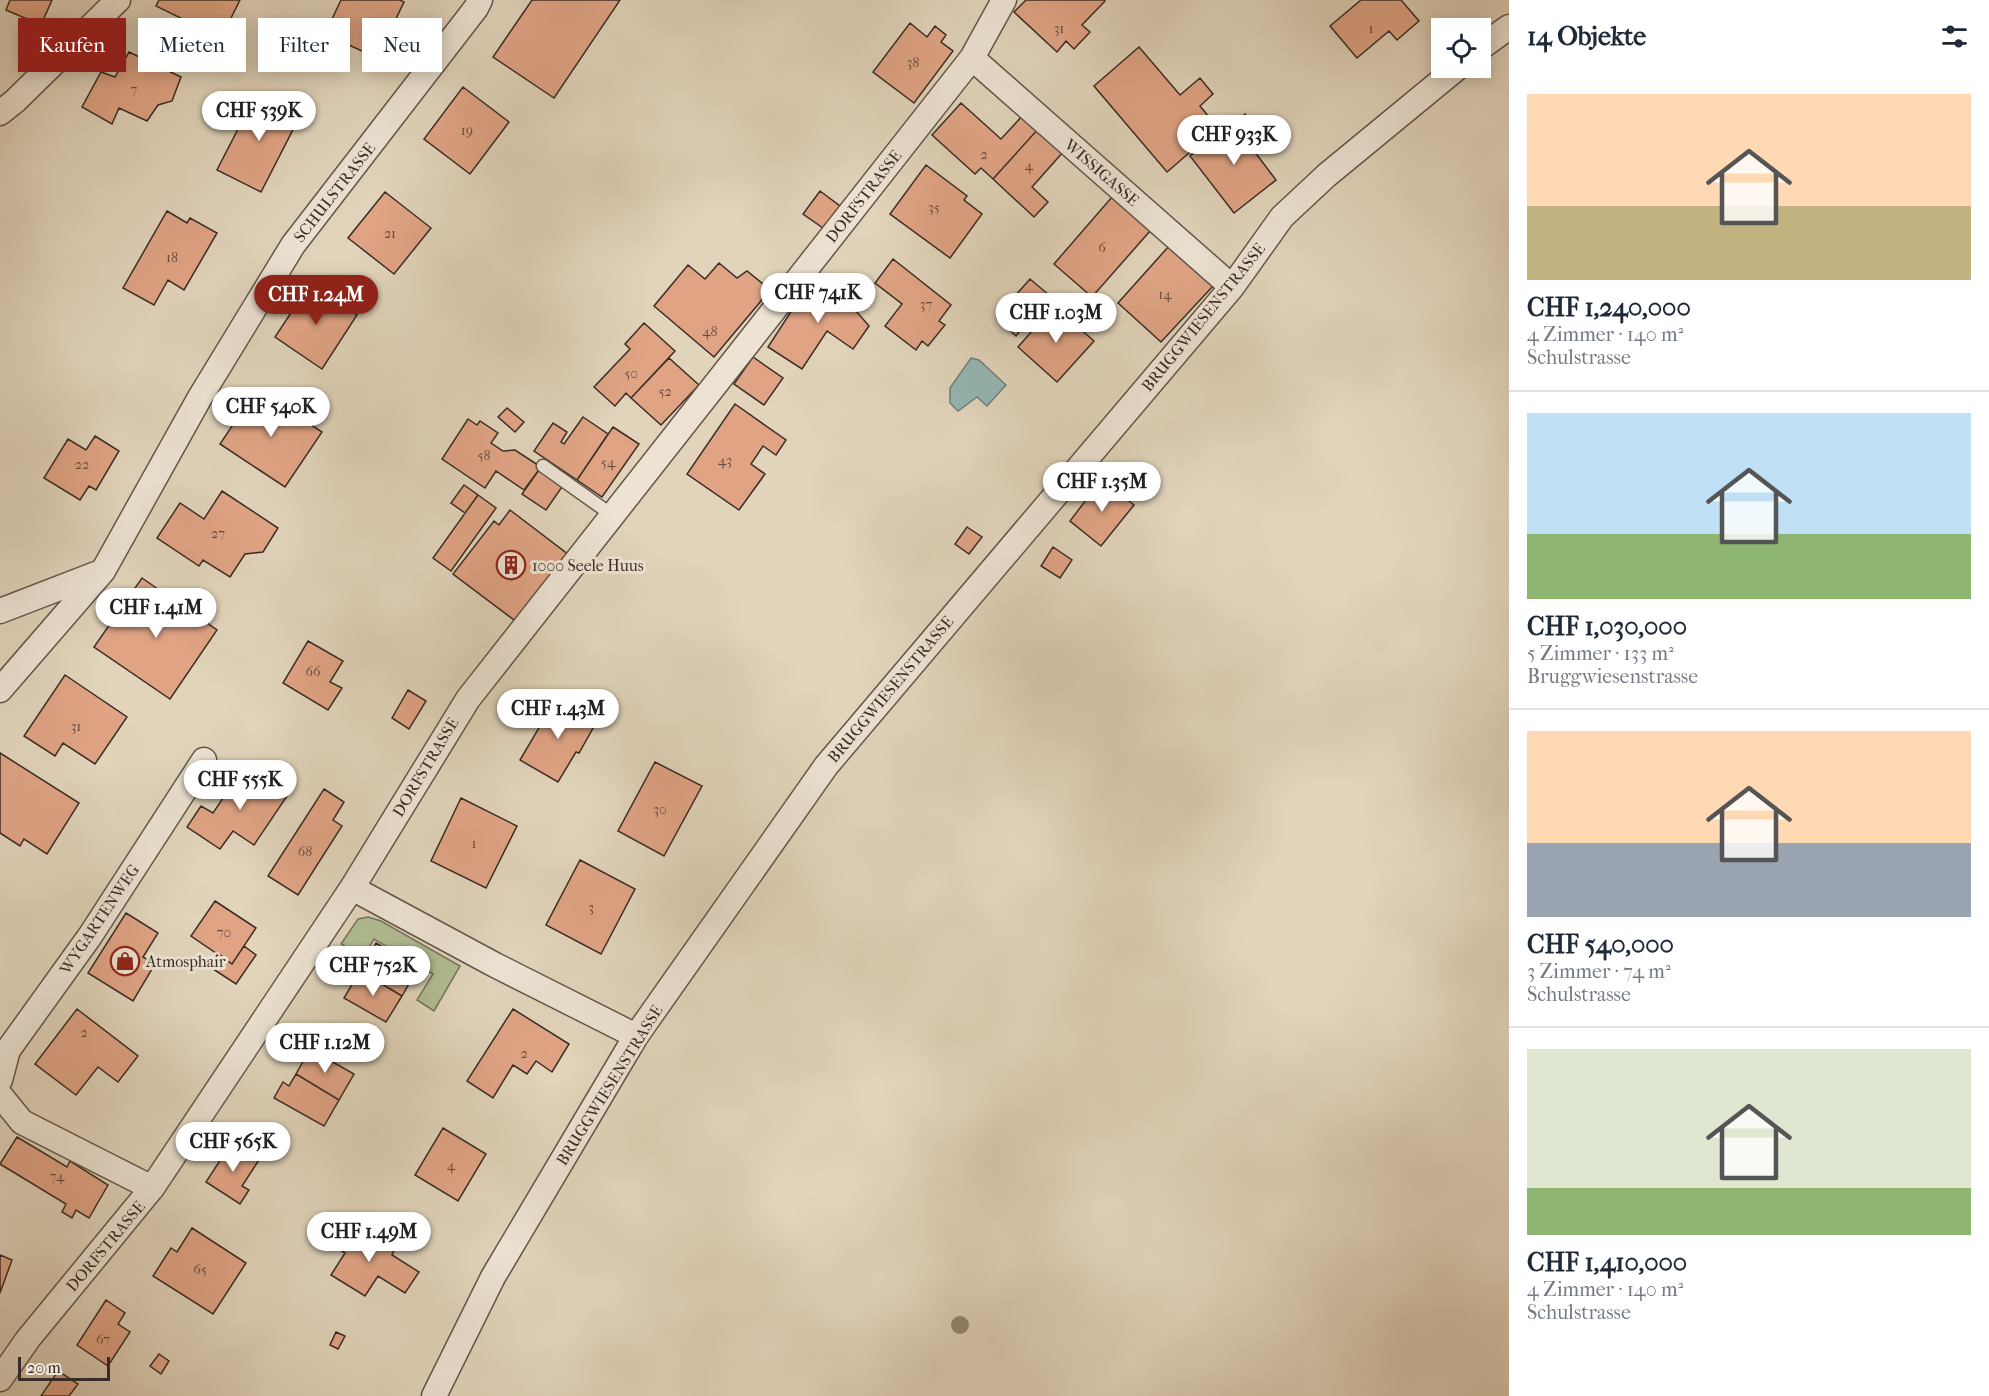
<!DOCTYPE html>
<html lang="de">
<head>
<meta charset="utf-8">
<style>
	body { margin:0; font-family:"IM FELL French Canon",serif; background:#f6f6f7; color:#1f2937; height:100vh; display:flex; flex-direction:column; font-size:22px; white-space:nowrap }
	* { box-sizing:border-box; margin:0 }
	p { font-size:20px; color:#747a83 }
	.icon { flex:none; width:33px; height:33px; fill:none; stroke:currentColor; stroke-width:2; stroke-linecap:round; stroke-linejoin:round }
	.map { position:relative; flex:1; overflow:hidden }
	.side { display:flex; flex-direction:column; background:#fff; width:480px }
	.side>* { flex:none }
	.guide { position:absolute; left:18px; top:18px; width:570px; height:54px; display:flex; gap:12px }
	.controls { position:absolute; left:1431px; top:18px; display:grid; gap:12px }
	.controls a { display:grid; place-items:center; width:60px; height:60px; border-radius:0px; background:#fff; box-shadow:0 3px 15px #0003; font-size:30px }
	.scale { position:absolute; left:18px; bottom:15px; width:92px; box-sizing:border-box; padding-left:6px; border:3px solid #3a2c25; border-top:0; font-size:16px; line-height:21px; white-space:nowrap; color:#3a2c25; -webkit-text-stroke:4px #ece3d3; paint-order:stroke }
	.price { position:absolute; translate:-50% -51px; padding:0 14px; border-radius:21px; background:#fff; color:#222; font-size:20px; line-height:39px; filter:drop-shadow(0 2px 3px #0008) }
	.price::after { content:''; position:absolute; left:50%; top:36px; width:18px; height:14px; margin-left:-9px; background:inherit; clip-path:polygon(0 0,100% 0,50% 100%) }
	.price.selected { background:#8f2418; color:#fff }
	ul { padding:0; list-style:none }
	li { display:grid; align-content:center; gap:12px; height:318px; padding:0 18px }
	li+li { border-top:2px solid #e0e1e3 }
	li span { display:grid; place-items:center; height:186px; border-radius:0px; color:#555 }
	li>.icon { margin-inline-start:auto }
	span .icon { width:108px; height:108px; fill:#fffc; stroke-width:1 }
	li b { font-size:26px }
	h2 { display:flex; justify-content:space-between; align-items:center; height:72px; padding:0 18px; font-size:26px }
	.pill { padding:0 21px; border-radius:0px; background:#fff; box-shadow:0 3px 15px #0003; font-size:21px; line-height:54px }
	.pill.selected { background:#8f2418; color:#fff }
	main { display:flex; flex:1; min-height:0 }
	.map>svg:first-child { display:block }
	.green { fill:#b0bd92; stroke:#75745c; stroke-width:1.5 }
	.water { fill:#95b7b5; stroke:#717f7b; stroke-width:1.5 }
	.building { fill:#e0a485; stroke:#3a2c25; stroke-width:1.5 }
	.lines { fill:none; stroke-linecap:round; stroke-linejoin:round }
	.lane-casing { stroke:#64564a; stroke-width:15 }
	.street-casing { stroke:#64564a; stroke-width:27 }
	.lane { stroke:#ece3d3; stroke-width:12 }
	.street { stroke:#ece3d3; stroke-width:24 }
	.tree { fill:#928875 }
	.labels { text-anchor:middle; stroke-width:6; stroke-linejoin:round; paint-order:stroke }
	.number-label { font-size:14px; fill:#644a3d }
	.street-label { font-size:16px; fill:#3a2c25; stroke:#ece3d3 }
	.poi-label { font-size:16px; fill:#3a2c25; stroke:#ece3d3; text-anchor:start }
</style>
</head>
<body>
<main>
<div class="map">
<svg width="1509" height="1396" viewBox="0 0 1509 1396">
	<rect width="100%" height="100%" fill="#e1d4bb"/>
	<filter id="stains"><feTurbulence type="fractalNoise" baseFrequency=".00333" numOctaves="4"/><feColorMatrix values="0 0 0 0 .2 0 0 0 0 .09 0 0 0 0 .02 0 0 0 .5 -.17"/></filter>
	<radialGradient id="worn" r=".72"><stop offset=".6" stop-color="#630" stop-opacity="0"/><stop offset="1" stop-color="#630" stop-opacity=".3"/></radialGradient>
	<!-- green -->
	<path class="green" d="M368,917L381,921L460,966L434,1011L417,1000L433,974L374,939L363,957L341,944L358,919Z"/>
	<!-- water -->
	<path class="water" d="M971,358L979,360L1006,385L987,406L977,397L958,411L950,403V388Z"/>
	<!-- building -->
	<path class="building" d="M10,0H52L41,25L6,10Z
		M159,0H240L221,38L156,6Z
		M341,0H400L404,2L377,58L325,34Z
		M532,0H620L554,98L493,57Z
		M1026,0H1104L1105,1L1082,25L1090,32L1074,49L1066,41L1057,52L1014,12Z
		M1361,0H1401L1419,21L1397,40L1389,31L1357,58L1330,26Z
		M910,23L927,37L935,26L946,35L941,42L953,51L914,103L873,72Z
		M1139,47L1180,95L1200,78L1213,94L1200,106L1218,128L1167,172L1094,86Z
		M129,52L181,77L172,101L158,105L147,121L119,108L112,124L82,107L101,72L115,77Z
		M463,87L509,122L470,174L424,139Z
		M257,92L301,114L261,192L217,170Z
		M961,103L1001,139L1024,114L1039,128L993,179L981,168L975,174L932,135Z
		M1245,114L1253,126L1242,135L1276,180L1234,213L1190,156Z
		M1039,128L1064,151L1032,187L1048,202L1034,217L993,179Z
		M926,165L967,196L964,200L982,214L950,258L890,214Z
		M820,191L840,206L823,228L803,214Z
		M385,192L431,228L394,274L348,238Z
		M1112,197L1150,231L1092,297L1054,264Z
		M167,211L187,223L190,218L217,233L184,290L168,280L154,305L123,288Z
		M1169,246L1213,286L1161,342L1118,303Z
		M893,259L951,305L939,321L945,325L928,346L922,341L916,350L885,326L902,304L875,283Z
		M719,263L737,278L747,271L768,288L761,301L714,357L654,306L688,265L705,279Z
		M820,278L853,300L850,304L869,326L853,349L827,331L802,369L768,347L794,307L799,310Z
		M1030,279L1049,295L1034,314L1014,297Z
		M310,284L357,315L322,369L275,337Z
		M1012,301L1031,318L1016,336L997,319Z
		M1054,306L1094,341L1057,382L1018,347Z
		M644,323L675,351L631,398L626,393L615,406L594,387L630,349L625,344Z
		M753,357L783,378L764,405L734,384Z
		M669,358L699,385L661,425L631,398Z
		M257,389L322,432L285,487L220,444Z
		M735,404L786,440L776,455L763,446L751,464L765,474L739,510L687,474Z
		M507,408L524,422L515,432L498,417Z
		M583,417L608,434L577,480L534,451L553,423L567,432L561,442L564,444Z
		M468,419L477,425L480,421L498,433L491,443L503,451L515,450L541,467L524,490L496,471L485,488L442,459Z
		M613,427L639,444L602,497L577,480Z
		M95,436L119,451L96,490L89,486L80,500L44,478L68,439L86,450Z
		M541,467L564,484L546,510L522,494Z
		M1102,479L1134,505L1101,546L1070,521Z
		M464,485L478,495L465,513L451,503Z
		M222,491L278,528L263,552L245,554L230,577L203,560L199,566L157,538L180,503L204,519Z
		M478,495L496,508L451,571L433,558Z
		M510,510L569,555L518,623L453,574L494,521L499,525Z
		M967,527L982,537L969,554L955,544Z
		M1053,547L1072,560L1060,578L1041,566Z
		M142,578L217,630L170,699L94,647Z
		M308,641L343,661L330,682L342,688L328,710L283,683Z
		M65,675L127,717L95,764L63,743L55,756L24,736Z
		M408,690L426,701L409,729L392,718Z
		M557,697L597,721L579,753L576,752L558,782L520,760Z
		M0,753L79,803L47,854L24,839L20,846L0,833Z
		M655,762L702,786L664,856L618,831Z
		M244,767L287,796L254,845L233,831L220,849L187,827L201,806L213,813Z
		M324,789L344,802L333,820L342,826L298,895L268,876Z
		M461,798L517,826L486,888L431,861Z
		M580,860L635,889L601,954L546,925Z
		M215,901L256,928L232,964L191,936Z
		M126,913L158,933L143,957L155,964L133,1001L88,973Z
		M376,943L418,968L402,996L360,971Z
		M244,946L256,955L236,984L210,967L219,954L232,964Z
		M360,971L402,996L386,1022L344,998Z
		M77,1009L138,1056L118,1082L98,1067L76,1095L35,1064Z
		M513,1009L569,1044L552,1072L536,1061L527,1074L513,1065L493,1098L467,1081Z
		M310,1049L354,1074L339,1100L296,1074Z
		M296,1074L339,1100L324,1126L274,1098L283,1082L289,1086Z
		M443,1128L486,1154L458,1201L415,1175Z
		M17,1137L67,1167L70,1161L108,1185L89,1218L76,1210L72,1218L62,1212L66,1204L0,1164Z
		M232,1142L259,1160L242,1186L249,1190L240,1204L206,1182Z
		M348,1222L394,1251L392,1255L419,1272L405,1293L378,1276L365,1296L331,1275L345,1253L334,1246Z
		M192,1228L246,1263L213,1314L153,1276L171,1248L177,1252Z
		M0,1255L12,1260L0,1293Z
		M106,1300L125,1313L118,1324L130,1332L108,1366L77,1345Z
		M336,1332L345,1336L338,1349L330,1345Z
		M159,1354L169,1361L161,1374L150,1366Z
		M58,1371L78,1384L69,1396H41Z"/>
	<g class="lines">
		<!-- lane casing -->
		<g class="lane-casing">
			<path id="lane" d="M543,466L612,515"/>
		</g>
		<!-- street casing -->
		<g class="street-casing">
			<path id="street" d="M1480,48L1509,27
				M972,58L1232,287
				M0,113L15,101L118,0
				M0,611L101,572
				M0,690L103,571L199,399L293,245L476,8L480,0
				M352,888L495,965L636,1036
				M0,1080L8,1050L90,936L204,760
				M0,1095L22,1122L152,1188
				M0,1379L28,1339L152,1188L352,888L468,699L972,58L1004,0
				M434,1396L493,1277L636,1036L826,766L1232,287L1282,217L1327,175L1457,68"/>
		</g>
		<!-- lane -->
		<use href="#lane" class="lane"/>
		<!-- street -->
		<use href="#street" class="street"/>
	</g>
	<!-- trees -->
	<circle class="tree" cx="960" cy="1325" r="9"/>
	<!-- icons -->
	<defs>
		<g id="building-ring" transform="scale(1.5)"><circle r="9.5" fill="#ece3d3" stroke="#8f2418" stroke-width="1.5"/><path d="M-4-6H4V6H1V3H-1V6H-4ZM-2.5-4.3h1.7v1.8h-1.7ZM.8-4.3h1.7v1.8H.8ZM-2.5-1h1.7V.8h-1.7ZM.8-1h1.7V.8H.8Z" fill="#8f2418"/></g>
		<g id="shop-ring" transform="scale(1.5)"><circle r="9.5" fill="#ece3d3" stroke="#8f2418" stroke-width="1.5"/><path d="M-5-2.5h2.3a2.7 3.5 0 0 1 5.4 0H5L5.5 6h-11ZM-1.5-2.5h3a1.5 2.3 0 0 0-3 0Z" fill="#8f2418"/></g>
	</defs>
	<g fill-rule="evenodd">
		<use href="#building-ring" x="511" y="565"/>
		<use href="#shop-ring" x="125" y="961"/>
	</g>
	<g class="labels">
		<!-- number labels -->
		<g class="number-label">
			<text x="1059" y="33">31</text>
			<text x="1371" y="33">1</text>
			<text x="913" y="67">38</text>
			<text x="134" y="94">7</text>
			<text x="467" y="135">19</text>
			<text x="984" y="159">2</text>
			<text x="1029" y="170">4</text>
			<text x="934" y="212">35</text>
			<text x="390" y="238">21</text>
			<text x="1102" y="252">6</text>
			<text x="172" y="262">18</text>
			<text x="1165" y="299">14</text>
			<text x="926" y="309">37</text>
			<text x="710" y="336">48</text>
			<text x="631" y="378">50</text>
			<text x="665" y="396">52</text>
			<text x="484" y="460">58</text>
			<text x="725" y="465">43</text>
			<text x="608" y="467">54</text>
			<text x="82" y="469">22</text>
			<text x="218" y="538">27</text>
			<text x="313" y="676">66</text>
			<text x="76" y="731">31</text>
			<text x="660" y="814">30</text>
			<text x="474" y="848">1</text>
			<text x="305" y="856">68</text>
			<text x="591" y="912">3</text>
			<text x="224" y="937">70</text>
			<text x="84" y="1037">2</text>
			<text x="524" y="1058">2</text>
			<text x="451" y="1170">4</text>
			<text x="57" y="1181">74</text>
			<text x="200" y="1274">65</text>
			<text x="103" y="1344">67</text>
		</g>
		<!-- street labels -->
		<g class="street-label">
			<text transform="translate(1102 172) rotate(41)" y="6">WISSIGASSE</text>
			<text transform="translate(334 192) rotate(-52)" y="6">SCHULSTRASSE</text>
			<text transform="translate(863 196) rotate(-52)" y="6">DORFSTRASSE</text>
			<text transform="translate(1203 317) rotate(-51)" y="6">BRUGGWIESENSTRASSE</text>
			<text transform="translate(890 689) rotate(-50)" y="6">BRUGGWIESENSTRASSE</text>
			<text transform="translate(425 767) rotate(-59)" y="6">DORFSTRASSE</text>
			<text transform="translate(99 919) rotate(-56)" y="6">WYGARTENWEG</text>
			<text transform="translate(609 1085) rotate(-58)" y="6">BRUGGWIESENSTRASSE</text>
			<text transform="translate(105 1246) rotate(-50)" y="6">DORFSTRASSE</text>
		</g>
		<!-- poi labels -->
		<g class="poi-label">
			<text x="532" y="571">1000 Seele Huus</text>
			<text x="146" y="967">Atmosphair</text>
		</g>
	</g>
	<rect width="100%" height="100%" filter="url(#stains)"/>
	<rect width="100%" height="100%" fill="url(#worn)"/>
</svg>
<div class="controls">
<a><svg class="icon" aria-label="locate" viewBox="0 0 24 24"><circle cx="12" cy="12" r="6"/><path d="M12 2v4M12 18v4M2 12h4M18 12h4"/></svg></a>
</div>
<div class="scale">20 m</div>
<b class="price" style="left:259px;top:142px">CHF 539K</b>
<b class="price" style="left:1234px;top:166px">CHF 933K</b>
<b class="price" style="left:818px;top:324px">CHF 741K</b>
<b class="price selected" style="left:316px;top:326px">CHF 1.24M</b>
<b class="price" style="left:1056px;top:344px">CHF 1.03M</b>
<b class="price" style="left:271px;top:438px">CHF 540K</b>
<b class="price" style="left:1102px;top:513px">CHF 1.35M</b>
<b class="price" style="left:156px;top:639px">CHF 1.41M</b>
<b class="price" style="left:558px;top:740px">CHF 1.43M</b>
<b class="price" style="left:240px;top:811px">CHF 555K</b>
<b class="price" style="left:373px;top:997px">CHF 752K</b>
<b class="price" style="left:325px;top:1074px">CHF 1.12M</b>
<b class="price" style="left:233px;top:1173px">CHF 565K</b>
<b class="price" style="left:369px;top:1263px">CHF 1.49M</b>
<div class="guide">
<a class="pill selected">Kaufen</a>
<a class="pill">Mieten</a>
<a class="pill">Filter</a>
<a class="pill">Neu</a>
</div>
</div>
<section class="side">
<h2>14 Objekte<svg class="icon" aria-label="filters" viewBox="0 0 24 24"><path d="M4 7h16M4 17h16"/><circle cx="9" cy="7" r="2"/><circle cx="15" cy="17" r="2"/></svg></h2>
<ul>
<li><span style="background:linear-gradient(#ffd9b3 60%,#c2b280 0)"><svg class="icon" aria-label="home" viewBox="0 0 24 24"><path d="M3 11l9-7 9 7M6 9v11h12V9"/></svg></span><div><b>CHF 1,240,000</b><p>4 Zimmer · 140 m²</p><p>Schulstrasse</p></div></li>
<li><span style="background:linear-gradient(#bfe0f5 65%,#8fb573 0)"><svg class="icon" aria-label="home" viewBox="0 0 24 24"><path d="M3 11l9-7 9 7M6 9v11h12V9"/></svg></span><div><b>CHF 1,030,000</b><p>5 Zimmer · 133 m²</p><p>Bruggwiesenstrasse</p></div></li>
<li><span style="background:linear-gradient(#ffd9b3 60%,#9aa5b1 0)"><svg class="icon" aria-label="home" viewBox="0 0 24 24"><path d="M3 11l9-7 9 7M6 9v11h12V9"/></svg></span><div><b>CHF 540,000</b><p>3 Zimmer · 74 m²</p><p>Schulstrasse</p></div></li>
<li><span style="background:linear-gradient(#dfe7d0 75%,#8fb573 0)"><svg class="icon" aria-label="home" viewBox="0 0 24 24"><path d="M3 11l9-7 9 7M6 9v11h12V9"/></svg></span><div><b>CHF 1,410,000</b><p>4 Zimmer · 140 m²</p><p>Schulstrasse</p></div></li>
</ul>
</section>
</main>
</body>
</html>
